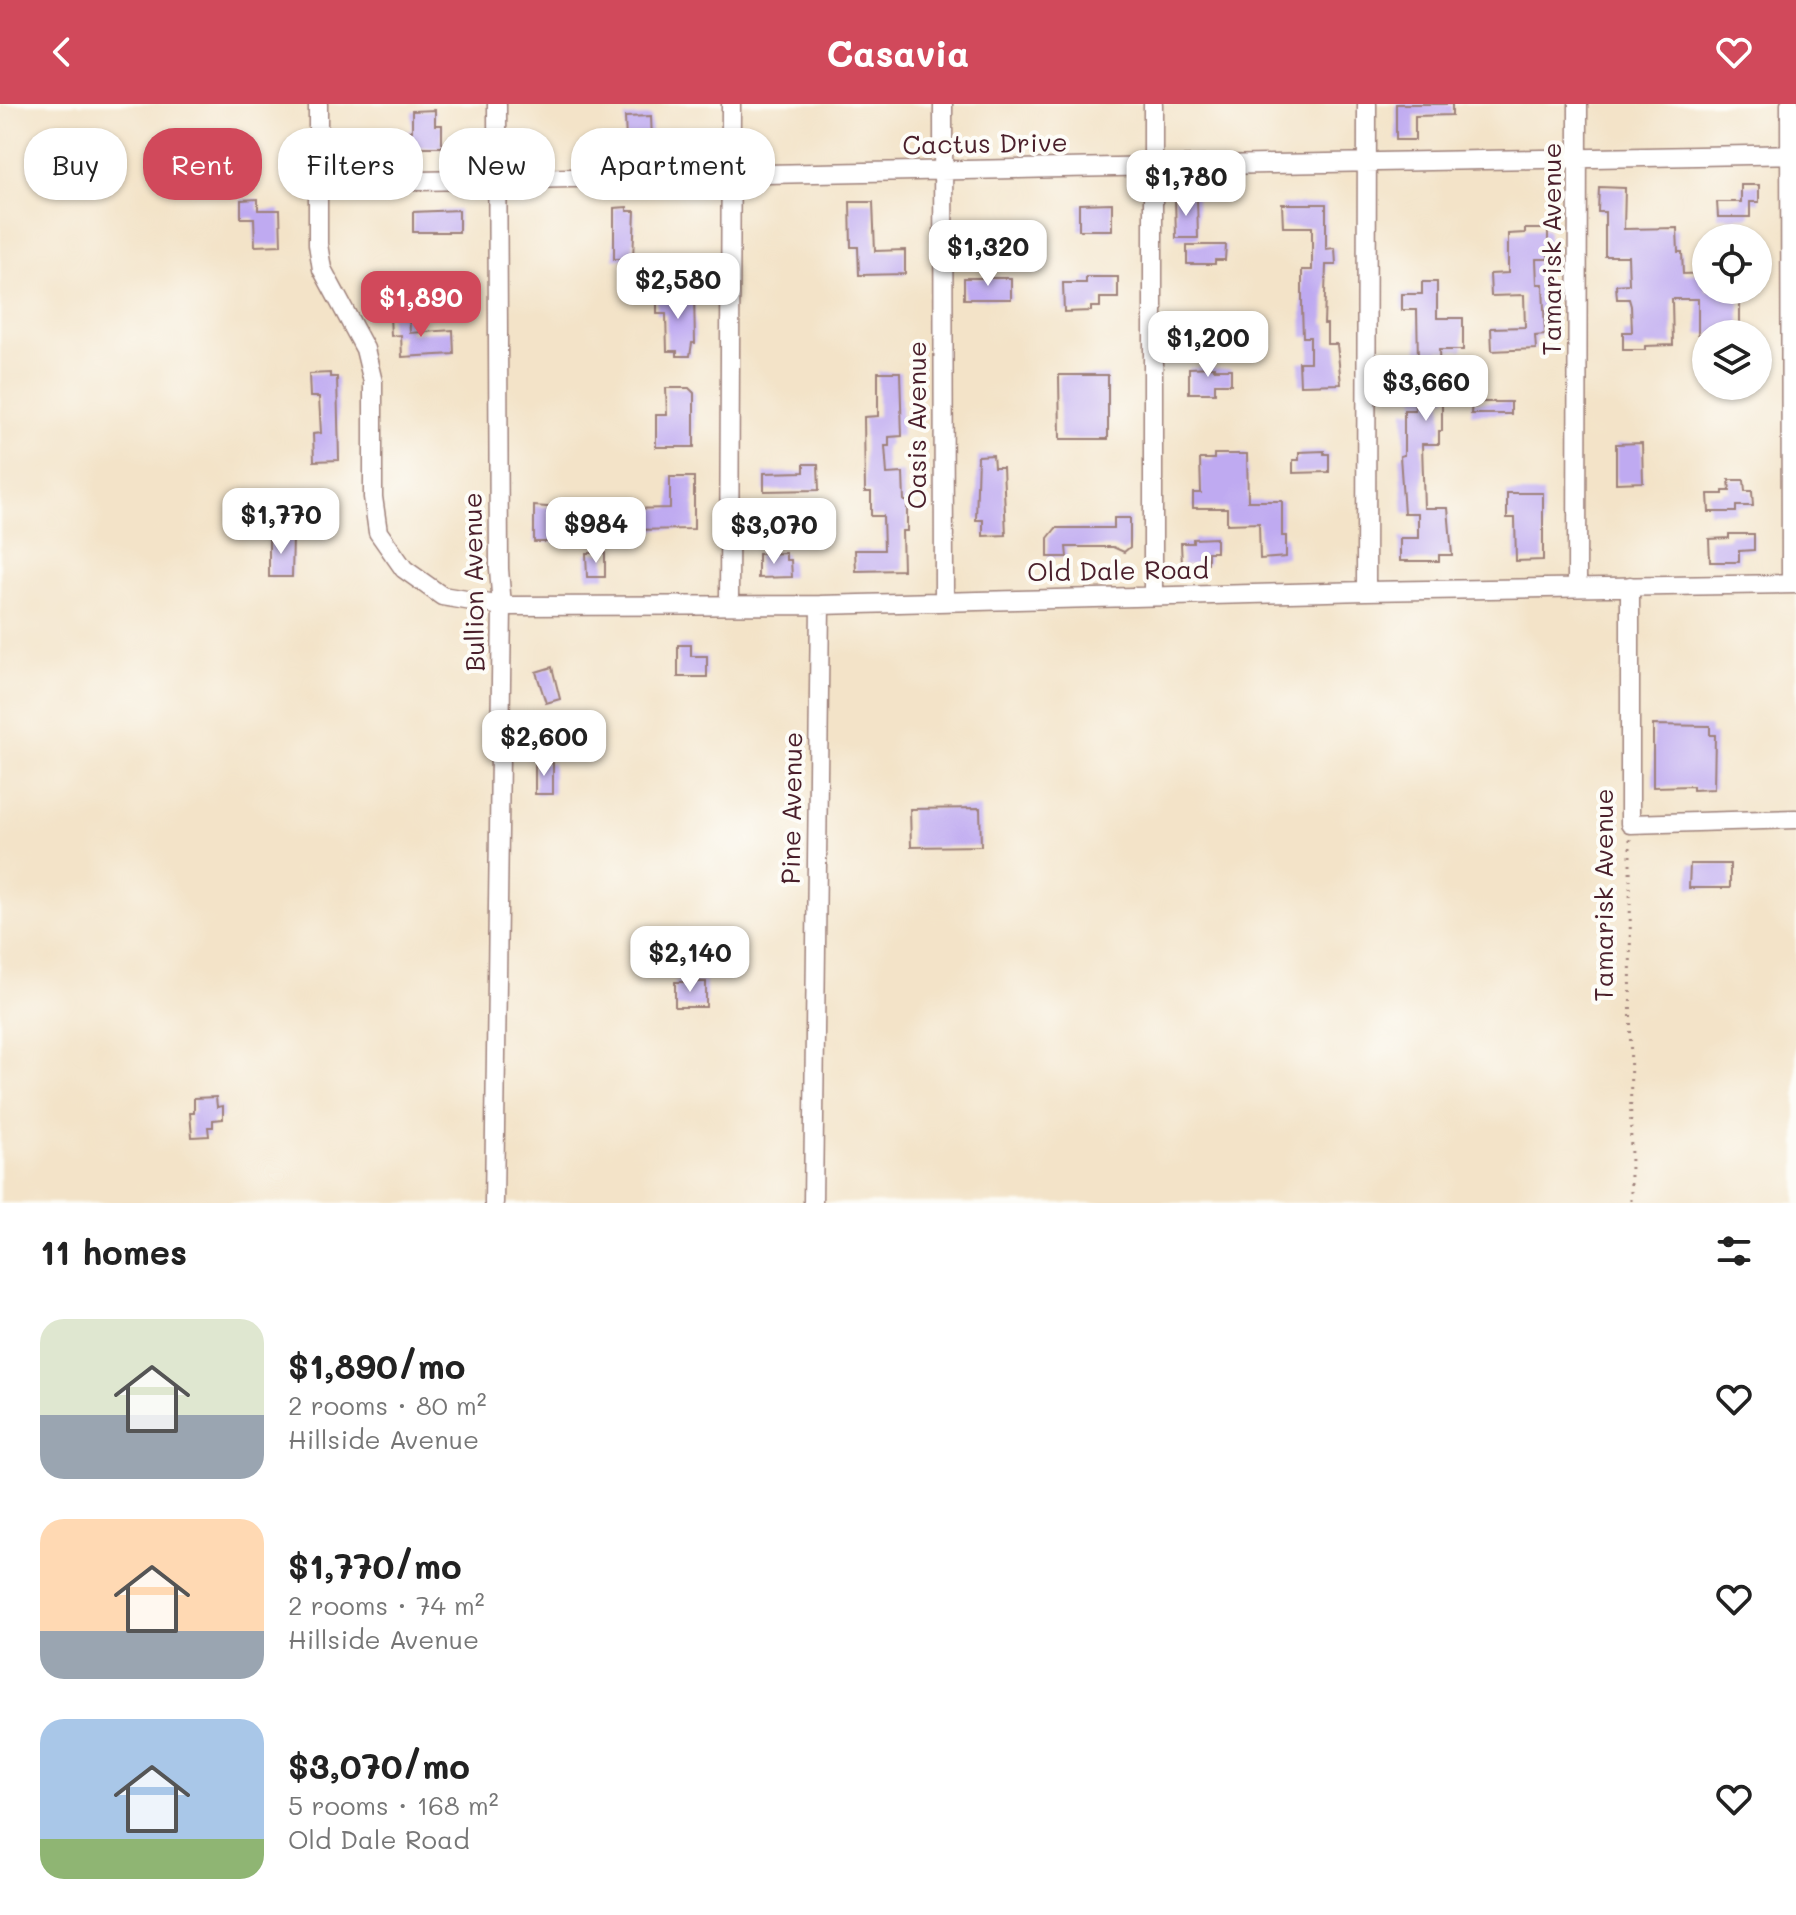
<!DOCTYPE html>
<html lang="en">
<head>
<meta charset="utf-8">
<style>
	body { margin:0; font-family:Mali,sans-serif; background:#f2f2f2; color:#222; height:100vh; display:flex; flex-direction:column; font-size:30px; white-space:nowrap }
	* { box-sizing:border-box; margin:0 }
	p { font-size:26px; color:#767676 }
	.icon { flex:none; width:44px; height:44px; fill:none; stroke:currentColor; stroke-width:2; stroke-linecap:round; stroke-linejoin:round }
	.map { position:relative; height:1099px; overflow:hidden }
	.sheet { display:flex; flex-direction:column; background:#fff; flex:1 }
	.sheet>* { flex:none }
	.banner { position:absolute; left:24px; top:24px; width:800px; height:72px; display:flex; gap:16px }
	.buttons { position:absolute; left:1692px; top:120px; display:grid; gap:16px }
	.buttons a { display:grid; place-items:center; width:80px; height:80px; border-radius:50%; background:#fff; box-shadow:0 2px 6px #0004; font-size:40px }
	.price { position:absolute; translate:-50% -68px; padding:0 18px; border-radius:16px; background:#fff; color:#222; font-size:26px; line-height:52px; filter:drop-shadow(0 2px 4px #0008) }
	.price::after { content:''; position:absolute; left:50%; top:48px; width:24px; height:18px; margin-left:-12px; background:inherit; clip-path:polygon(0 0,100% 0,50% 100%) }
	.price.selected { background:#d1495b; color:#fff }
	ul { padding:0; list-style:none }
	li { display:flex; align-items:center; gap:24px; height:200px; padding:0 40px }
	li span { display:grid; place-items:center; flex:none; width:224px; height:160px; border-radius:24px; color:#555 }
	li>.icon { margin-inline-start:auto }
	span .icon { width:96px; height:96px; fill:#fffc; stroke-width:1 }
	li b { font-size:34px }
	h2 { display:flex; justify-content:space-between; align-items:center; height:96px; padding:0 40px; font-size:34px }
	.pill { padding:0 28px; border-radius:32px; background:#fff; box-shadow:0 2px 6px #0004; font-size:28px; line-height:72px }
	.pill.selected { background:#d1495b; color:#fff }
	header { display:flex; justify-content:space-between; align-items:center; height:104px; padding:0 40px; background:#d1495b; color:#fff; font-size:36px; font-weight:800 }
	.map>svg:first-child { display:block }
	.building { fill:#bfaaf1 }
	.lines { fill:none; stroke-linecap:round; stroke-linejoin:round }
	.street-casing { stroke:#9e817a; stroke-width:21 }
	.path { stroke:#9e817a; stroke-width:3; stroke-dasharray:2 6; stroke-linecap:butt }
	.street { stroke:#fff; stroke-width:18 }
	.labels { text-anchor:middle; stroke-width:8; stroke-linejoin:round; paint-order:stroke }
	.street-label { font-size:26px; fill:#4a1f2b; stroke:#fdfcf7 }
</style>
</head>
<body>
<header><svg class="icon" aria-label="back" viewBox="0 0 24 24"><path d="M15 5l-7 7 7 7"/></svg>Casavia<svg class="icon" aria-label="heart" viewBox="0 0 24 24"><path d="M12 20l-8-8c-3-5 5-10 8-4 3-6 11-1 8 4z"/></svg></header>
<div class="map">
<svg width="1796" height="1099" viewBox="0 0 1796 1099">
	<rect width="100%" height="100%" fill="#fdfcf7"/>
	<filter id="ink" filterUnits="userSpaceOnUse"><feTurbulence type="fractalNoise" baseFrequency=".0125" numOctaves="2"/><feDisplacementMap in="SourceGraphic" scale="16" xChannelSelector="R" yChannelSelector="G"/><feConvolveMatrix kernelMatrix="1 2 1 2 8 2 1 2 1" color-interpolation-filters="sRGB"/></filter>
	<filter id="wash" filterUnits="userSpaceOnUse"><feTurbulence type="fractalNoise" baseFrequency=".006" numOctaves="4" result="noise"/><feDisplacementMap in="SourceGraphic" scale="32" xChannelSelector="R" yChannelSelector="G"/><feGaussianBlur stdDeviation="1.8" result="paint"/><feColorMatrix in="noise" values="0 0 0 0 0 0 0 0 0 0 0 0 0 0 0 0 0 1.4 0 .05"/><feComposite in="paint" operator="in"/></filter>
	<g filter="url(#wash)">
		<rect width="100%" height="100%" fill="#f3e3c8"/>
		<g id="blocks">
			<!-- building -->
			<path class="building" d="M1396,0H1452V11L1415,12V36H1396Z
				M435,6V21H442V43H407V27H412V7Z
				M651,12L652,36L626,38L625,13Z
				M1741,81H1759V98H1750V113H1718L1717,98H1741Z
				M1599,83L1625,84L1624,125L1677,124L1678,148H1682L1683,170L1706,169V186H1740V230H1698V195H1672L1673,241L1645,242V246H1623V228H1632L1631,202L1629,195H1617L1616,181L1629,180L1628,152H1605V108H1598Z
				M1175,93H1197L1198,134H1176Z
				M258,95V106H280L281,141L255,142L254,114H241V96Z
				M850,98H873L875,147L905,146V170L859,171L858,143H851Z
				M1112,99V126H1079V100Z
				M1282,100H1326V145L1335,144L1336,161H1326L1324,220H1327V240H1337L1341,280L1300,281L1299,258H1310V233H1303L1302,203V166H1312V123H1283Z
				M627,103V107H635L633,155H614V104Z
				M459,106V128H413V108Z
				M1525,125H1548V155H1536L1537,180H1543L1545,231L1535,232L1536,245L1492,247L1491,224L1525,223L1524,191L1491,192L1490,170L1508,169V130L1525,129Z
				M1187,141H1226L1225,156H1215V160H1187Z
				M1086,173H1118V194H1100V203H1091V207L1064,208L1063,179H1086Z
				M964,174H1011V195H964Z
				M1422,178H1437V214H1463V246H1439L1440,275H1447V294H1442V327H1439V340H1422L1424,404H1448L1452,451H1439V457H1400V434H1418V409H1404L1400,352L1404,351V306H1415L1414,274H1402L1401,257H1418L1417,206H1402V190H1422Z
				M657,190H694L695,239H692L690,252H677V247H667L666,210H657Z
				M409,210L410,229L453,226L454,250L402,253L401,231L391,232L390,212Z
				M1214,263V265H1231V280H1215V289H1189V264Z
				M878,268H900L902,332L889,333V342H885L887,370L903,369L904,397H907V427H902L903,466L856,467L855,446H884L883,412H871V388H865L864,313L878,312Z
				M330,269V273H337L339,356L314,357L313,330L321,329L319,293H310L309,270Z
				M1059,271H1108V335H1060Z
				M666,284H689L694,289V343H656V311H667Z
				M1472,298H1511V310H1471Z
				M1642,339L1643,378L1616,379V340Z
				M1324,347V350H1329V368L1293,369V356H1299V348Z
				M1214,350H1247L1248,397H1282V432H1286V453L1260,455L1259,419L1227,420V404H1193V389H1201L1200,355H1214Z
				M993,351L994,363H1003L1006,431L983,432V416H976L978,352Z
				M804,360H818L819,386L764,387V369L804,368Z
				M670,373H694V425L626,426V405L670,404Z
				M1729,376H1744L1745,387H1752L1753,402H1736V408H1709L1708,390H1723V387H1730Z
				M1507,389H1543V456L1516,457L1515,414H1507Z
				M534,402L573,405V424H561V438H534Z
				M1114,414H1130V443L1124,448L1113,443H1066L1067,453H1048V434L1056,424H1114Z
				M1729,430H1754V446L1739,447V458H1710L1709,435L1729,434Z
				M269,432H293L292,473H269Z
				M1216,434V448H1208V460L1182,461L1181,439H1193V435Z
				M586,449H605V473H587Z
				M786,449V456H791L792,473L758,474V450Z
				M678,541H691V552H707V573H678Z
				M552,563L560,595L546,599L536,568Z
				M1653,621L1710,622V631H1715L1714,685L1693,686V682L1653,683Z
				M535,659H553V690H535Z
				M980,704L981,742L911,743L910,705Z
				M1690,760H1730V784H1689Z
				M675,878H706V903H675Z
				M216,993L217,1003L223,1002V1015L213,1016V1023H208L209,1032L192,1033L190,1009H194V994Z"/>
		</g>
	</g>
	<g filter="url(#ink)">
		<use href="#blocks" fill-opacity="0" stroke="#9e817a" stroke-width="2"/>
		<g class="lines">
			<!-- street casing -->
			<g class="street-casing">
				<path id="street" d="M318,0V140L322,165L365,245L373,278V393L378,428L404,465L442,492L502,502L820,501L1366,487L1796,480
					M943,0L944,497
					M1790,0L1791,480
					M319,79C811,73 1304,55 1796,50
					M1577,482L1578,0
					M1630,482V720L1796,715
					M1366,487L1367,0
					M1153,492V0
					M729,501L731,0
					M494,1099L502,502L499,465L497,0
					M813,1099L820,501"/>
			</g>
			<!-- path -->
			<path class="path" d="M1630,735L1631,1099"/>
			<!-- street -->
			<use href="#street" class="street"/>
		</g>
	</g>
	<g class="labels">
		<!-- street labels -->
		<g class="street-label">
			<text transform="translate(985 40) rotate(-1)" y="9">Cactus Drive</text>
			<text transform="translate(1552 145) rotate(-90)" y="9">Tamarisk Avenue</text>
			<text transform="translate(917 321) rotate(-90)" y="9">Oasis Avenue</text>
			<text transform="translate(1118 467) rotate(-1)" y="9">Old Dale Road</text>
			<text transform="translate(474 478) rotate(-91)" y="9">Bullion Avenue</text>
			<text transform="translate(792 704) rotate(-89)" y="9">Pine Avenue</text>
			<text transform="translate(1604 791) rotate(-90)" y="9">Tamarisk Avenue</text>
		</g>
	</g>
</svg>
<div class="buttons">
<a><svg class="icon" aria-label="locate" viewBox="0 0 24 24"><circle cx="12" cy="12" r="6"/><path d="M12 2v4M12 18v4M2 12h4M18 12h4"/></svg></a>
<a><svg class="icon" aria-label="layers" viewBox="0 0 24 24"><path d="M12 4l9 5-9 5-9-5zM3 14l9 5 9-5"/></svg></a>
</div>
<b class="price" style="left:1186px;top:114px">$1,780</b>
<b class="price" style="left:988px;top:184px">$1,320</b>
<b class="price" style="left:678px;top:217px">$2,580</b>
<b class="price selected" style="left:421px;top:235px">$1,890</b>
<b class="price" style="left:1208px;top:275px">$1,200</b>
<b class="price" style="left:1426px;top:319px">$3,660</b>
<b class="price" style="left:281px;top:452px">$1,770</b>
<b class="price" style="left:596px;top:461px">$984</b>
<b class="price" style="left:774px;top:462px">$3,070</b>
<b class="price" style="left:544px;top:674px">$2,600</b>
<b class="price" style="left:690px;top:890px">$2,140</b>
<div class="banner">
<a class="pill">Buy</a>
<a class="pill selected">Rent</a>
<a class="pill">Filters</a>
<a class="pill">New</a>
<a class="pill">Apartment</a>
</div>
</div>
<section class="sheet">
<h2>11 homes<svg class="icon" aria-label="filters" viewBox="0 0 24 24"><path d="M4 7h16M4 17h16"/><circle cx="9" cy="7" r="2"/><circle cx="15" cy="17" r="2"/></svg></h2>
<ul>
<li><span style="background:linear-gradient(#dfe7d0 60%,#9aa5b1 0)"><svg class="icon" aria-label="home" viewBox="0 0 24 24"><path d="M3 11l9-7 9 7M6 9v11h12V9"/></svg></span><div><b>$1,890/mo</b><p>2 rooms · 80 m²</p><p>Hillside Avenue</p></div><svg class="icon" aria-label="heart" viewBox="0 0 24 24"><path d="M12 20l-8-8c-3-5 5-10 8-4 3-6 11-1 8 4z"/></svg></li>
<li><span style="background:linear-gradient(#ffd9b3 70%,#9aa5b1 0)"><svg class="icon" aria-label="home" viewBox="0 0 24 24"><path d="M3 11l9-7 9 7M6 9v11h12V9"/></svg></span><div><b>$1,770/mo</b><p>2 rooms · 74 m²</p><p>Hillside Avenue</p></div><svg class="icon" aria-label="heart" viewBox="0 0 24 24"><path d="M12 20l-8-8c-3-5 5-10 8-4 3-6 11-1 8 4z"/></svg></li>
<li><span style="background:linear-gradient(#a9c7e8 75%,#8fb573 0)"><svg class="icon" aria-label="home" viewBox="0 0 24 24"><path d="M3 11l9-7 9 7M6 9v11h12V9"/></svg></span><div><b>$3,070/mo</b><p>5 rooms · 168 m²</p><p>Old Dale Road</p></div><svg class="icon" aria-label="heart" viewBox="0 0 24 24"><path d="M12 20l-8-8c-3-5 5-10 8-4 3-6 11-1 8 4z"/></svg></li>
</ul>
</section>
</body>
</html>
